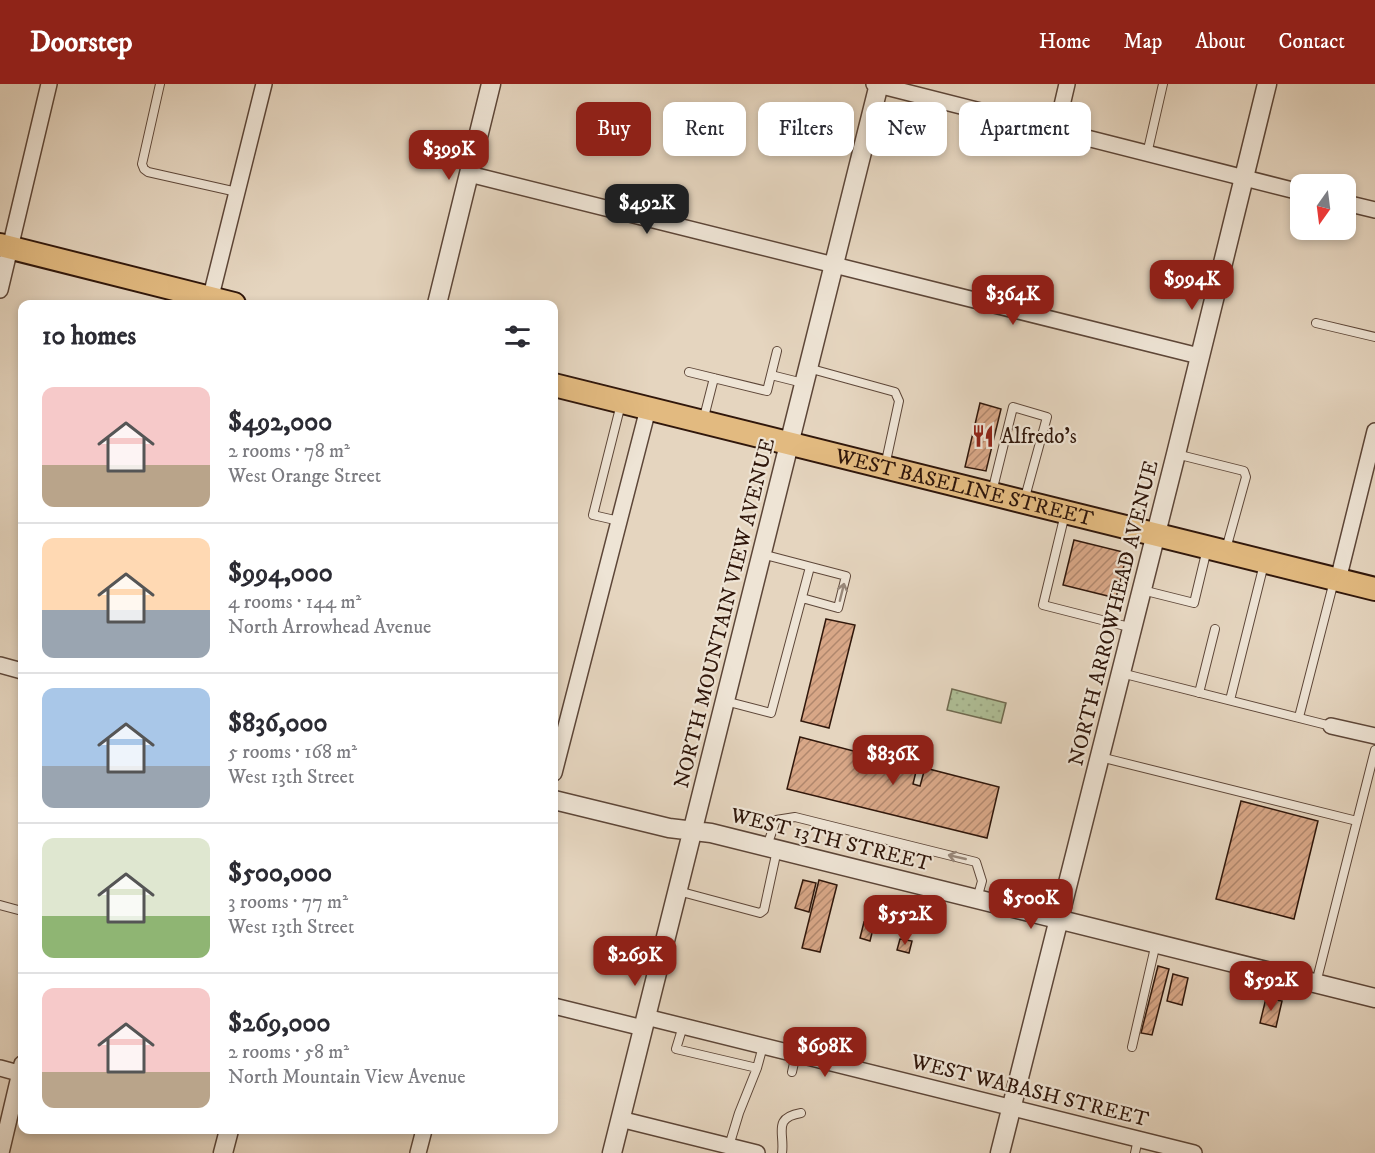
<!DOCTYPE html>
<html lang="en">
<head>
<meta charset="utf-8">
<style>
	body { margin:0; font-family:"IM FELL DW Pica",serif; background:#f7f7f7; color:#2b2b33; height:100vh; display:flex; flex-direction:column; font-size:22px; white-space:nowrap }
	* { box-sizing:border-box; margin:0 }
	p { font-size:20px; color:#7c7c81 }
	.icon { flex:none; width:33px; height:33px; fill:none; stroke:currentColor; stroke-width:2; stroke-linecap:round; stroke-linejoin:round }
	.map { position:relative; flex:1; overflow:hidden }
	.details { position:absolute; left:18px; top:216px; width:540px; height:834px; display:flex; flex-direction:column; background:#fff; border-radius:12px; box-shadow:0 3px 9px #0003 }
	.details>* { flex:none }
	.guide { position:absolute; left:576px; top:18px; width:570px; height:54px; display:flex; gap:12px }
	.needle { width:39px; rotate:194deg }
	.buttons { position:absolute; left:1290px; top:90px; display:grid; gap:12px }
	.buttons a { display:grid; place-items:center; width:66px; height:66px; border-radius:12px; background:#fff; box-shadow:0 3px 9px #0003; font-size:30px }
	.price { position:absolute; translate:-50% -51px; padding:0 14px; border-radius:12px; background:#8f2418; color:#fff; font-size:20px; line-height:39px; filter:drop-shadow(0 2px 3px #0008) }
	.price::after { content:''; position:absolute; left:50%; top:36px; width:18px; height:14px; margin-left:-9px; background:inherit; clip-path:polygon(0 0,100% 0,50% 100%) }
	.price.active { background:#222; color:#fff }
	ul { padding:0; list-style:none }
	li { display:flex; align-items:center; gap:18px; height:150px; padding:0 24px }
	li+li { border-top:2px solid #e1e1e2 }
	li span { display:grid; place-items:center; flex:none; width:168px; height:120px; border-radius:12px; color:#555 }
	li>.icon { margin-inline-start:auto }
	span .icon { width:72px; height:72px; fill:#fffc; stroke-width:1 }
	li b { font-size:26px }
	h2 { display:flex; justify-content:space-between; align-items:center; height:72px; padding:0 24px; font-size:26px }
	.chip { padding:0 21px; border-radius:12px; background:#fff; box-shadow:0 3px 9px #0003; font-size:21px; line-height:54px }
	.chip.active { background:#8f2418; color:#fff }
	header { display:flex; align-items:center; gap:36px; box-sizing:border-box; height:84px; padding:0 30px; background:#8f2418; color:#fff }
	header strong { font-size:28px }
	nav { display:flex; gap:33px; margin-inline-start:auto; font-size:21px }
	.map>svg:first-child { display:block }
	.park { fill:url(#park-dots); stroke:#706a50; stroke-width:1.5 }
	.building { fill:url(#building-hatch); stroke:#30170b; stroke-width:1.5 }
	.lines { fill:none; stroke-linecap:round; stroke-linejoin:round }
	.service-casing { stroke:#5d4638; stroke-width:10 }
	.minor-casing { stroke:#5d4638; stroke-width:18 }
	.tertiary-casing { stroke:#5d4638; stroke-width:21 }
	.primary-casing { stroke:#30170b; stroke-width:26 }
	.service { stroke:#eee4d5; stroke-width:8 }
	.minor { stroke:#eee4d5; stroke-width:15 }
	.tertiary { stroke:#eee4d5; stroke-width:18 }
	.primary { stroke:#e2ba80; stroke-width:22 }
	.oneway { stroke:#98887a }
	.labels { text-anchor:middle; stroke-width:4.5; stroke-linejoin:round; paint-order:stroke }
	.poi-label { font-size:21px; fill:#30170b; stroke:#eee4d5; text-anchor:start }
	.street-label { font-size:21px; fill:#30170b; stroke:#eee4d5 }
</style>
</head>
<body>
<header>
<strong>Doorstep</strong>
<nav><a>Home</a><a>Map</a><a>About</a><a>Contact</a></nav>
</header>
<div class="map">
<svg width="1375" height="1069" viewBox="0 0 1375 1069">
	<defs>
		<pattern id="park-dots" width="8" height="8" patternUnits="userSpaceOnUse" patternTransform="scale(1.5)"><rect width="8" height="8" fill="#afbe96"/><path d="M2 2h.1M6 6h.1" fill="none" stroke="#97a380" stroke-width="1.8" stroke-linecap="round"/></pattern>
		<pattern id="building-hatch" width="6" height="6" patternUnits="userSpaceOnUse" patternTransform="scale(1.5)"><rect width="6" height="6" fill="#d8a787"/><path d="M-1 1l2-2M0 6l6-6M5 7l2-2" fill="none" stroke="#b0876d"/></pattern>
	</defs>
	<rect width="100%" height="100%" fill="#e5d5bf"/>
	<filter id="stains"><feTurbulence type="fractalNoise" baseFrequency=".00333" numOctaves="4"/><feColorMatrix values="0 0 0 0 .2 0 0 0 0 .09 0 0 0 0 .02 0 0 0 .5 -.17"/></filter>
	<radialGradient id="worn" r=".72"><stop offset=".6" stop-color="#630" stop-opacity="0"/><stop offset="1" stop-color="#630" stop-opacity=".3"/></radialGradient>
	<!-- park -->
	<path class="park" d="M952,605L1006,619L1001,639L947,626Z"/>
	<!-- building -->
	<path class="building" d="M980,319L1001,325L986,387L965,383Z
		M1074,456L1127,469L1116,514L1063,501Z
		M826,535L855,541L829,644L801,637Z
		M800,653L865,670L861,686L868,688L875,655L921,667L913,700L920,702L925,684L999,703L987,754L787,705Z
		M1241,717L1318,737L1294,835L1216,815Z
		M803,796L816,799L809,828L795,824Z
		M819,796L837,801L820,868L802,864Z
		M864,838L874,841L870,857L860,854Z
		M900,855L912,857L909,869L897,866Z
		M1158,882L1169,885L1152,951L1141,949Z
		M1173,890L1188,894L1182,921L1167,917Z
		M1266,914L1282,917L1276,943L1260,939Z"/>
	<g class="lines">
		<!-- service casing -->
		<g class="service-casing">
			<path id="service" d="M160,0L142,80L144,85L148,88L237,108
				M1147,70L1163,0
				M1316,239L1375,253
				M808,284L895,308L899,317L885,382
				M689,288L767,307L771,291L803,299
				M771,291L777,267
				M703,337L714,294
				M1176,370L1244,387L1246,393L1226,465
				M992,408L1013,323L1047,333L1024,417
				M1065,430L1043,521L1133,544
				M619,437L593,431L621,320
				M762,470L846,492L838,524L802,514
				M1142,506L1194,519L1207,465
				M1121,589L1331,642
				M1199,609L1215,545
				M1230,616L1264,480
				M725,617L771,629L810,483
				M1299,633L1334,497
				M1100,673L1357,737
				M767,762L776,736L795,733L976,778L982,797L977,815
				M678,807L760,829L764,826L777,766
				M0,821L22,827
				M1316,899L1375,666
				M683,942L676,965L757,984L739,1029L729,1062
				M1132,963L1156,859
				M757,984L763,962
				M792,988L796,970
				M782,1069C785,1049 772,1034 801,1029
				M1135,1069L1138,1055"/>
		</g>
		<!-- minor casing -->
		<g class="minor-casing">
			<path id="minor" d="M874,0L1300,108
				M1056,47L1067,0
				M469,90L1199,272
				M1346,119L1375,126
				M0,206L49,0
				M209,220L264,0
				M1338,496L1375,347
				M0,581L22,587
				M1331,642L1375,652
				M554,689L648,325
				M554,922L643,944
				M646,933L1194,1069
				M0,984L22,990
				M620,1035L757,1069
				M1,1069L22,980
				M418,1069L424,1046"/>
		</g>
		<!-- tertiary casing -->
		<g class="tertiary-casing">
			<path id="tertiary" d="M437,220L491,0
				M554,716L669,744L711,749L1375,914
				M223,1069L229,1046
				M612,1069L879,0
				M1000,1069L1176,370L1267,0"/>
		</g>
		<!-- primary casing -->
		<g class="primary-casing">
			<g id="primary">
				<path d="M0,161L234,220"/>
				<path id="s1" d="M554,301L1375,505"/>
			</g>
		</g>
		<!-- service -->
		<use href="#service" class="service"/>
		<!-- minor -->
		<use href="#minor" class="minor"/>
		<!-- tertiary -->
		<use href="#tertiary" class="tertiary"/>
		<!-- primary -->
		<use href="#primary" class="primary"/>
	</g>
	<!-- one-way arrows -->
	<defs><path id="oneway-shaft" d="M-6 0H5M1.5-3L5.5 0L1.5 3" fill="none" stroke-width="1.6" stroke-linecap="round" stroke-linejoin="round" transform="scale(1.5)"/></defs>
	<g class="oneway">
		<use href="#oneway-shaft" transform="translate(842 508) rotate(-76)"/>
		<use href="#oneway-shaft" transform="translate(957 773) rotate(-167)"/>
	</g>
	<!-- icons -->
	<defs>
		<g id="restaurant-bare" transform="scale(1.8)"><path d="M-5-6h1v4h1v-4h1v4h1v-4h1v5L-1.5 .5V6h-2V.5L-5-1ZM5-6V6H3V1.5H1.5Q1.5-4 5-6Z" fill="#8f2418" stroke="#eee4d5" stroke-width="2.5" paint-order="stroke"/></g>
	</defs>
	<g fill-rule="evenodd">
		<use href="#restaurant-bare" x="983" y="352"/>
	</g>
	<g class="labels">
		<!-- poi labels -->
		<g class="poi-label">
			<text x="1001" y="359">Alfredo's</text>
		</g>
		<!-- street labels -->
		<g class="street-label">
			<text dy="7" stroke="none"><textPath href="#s1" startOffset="423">WEST BASELINE STREET</textPath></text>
			<text transform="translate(724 529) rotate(-76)" y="7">NORTH MOUNTAIN VIEW AVENUE</text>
			<text transform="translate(1113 529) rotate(-76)" y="7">NORTH ARROWHEAD AVENUE</text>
			<text transform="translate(831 755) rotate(14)" y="7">WEST 13TH STREET</text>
			<text transform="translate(1030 1006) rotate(14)" y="7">WEST WABASH STREET</text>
		</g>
	</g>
	<rect width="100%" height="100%" filter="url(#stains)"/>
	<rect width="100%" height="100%" fill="url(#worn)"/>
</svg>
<div class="buttons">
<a><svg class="needle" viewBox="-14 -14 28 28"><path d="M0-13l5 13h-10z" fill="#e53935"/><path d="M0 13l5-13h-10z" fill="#7c7c81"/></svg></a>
</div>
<b class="price" style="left:449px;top:97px">$399K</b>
<b class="price active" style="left:647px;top:151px">$492K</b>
<b class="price" style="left:1192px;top:227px">$994K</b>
<b class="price" style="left:1013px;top:242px">$364K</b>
<b class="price" style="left:893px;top:702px">$836K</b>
<b class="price" style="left:1031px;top:846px">$500K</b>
<b class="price" style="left:905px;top:862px">$552K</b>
<b class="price" style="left:635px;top:903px">$269K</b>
<b class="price" style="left:1271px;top:928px">$592K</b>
<b class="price" style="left:825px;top:994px">$698K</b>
<div class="guide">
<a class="chip active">Buy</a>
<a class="chip">Rent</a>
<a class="chip">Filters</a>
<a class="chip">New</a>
<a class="chip">Apartment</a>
</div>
<section class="details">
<h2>10 homes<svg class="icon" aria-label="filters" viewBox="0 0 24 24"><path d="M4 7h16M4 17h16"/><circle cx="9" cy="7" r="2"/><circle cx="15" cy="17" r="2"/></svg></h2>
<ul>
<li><span style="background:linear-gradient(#f6c9c9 65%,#b9a48a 0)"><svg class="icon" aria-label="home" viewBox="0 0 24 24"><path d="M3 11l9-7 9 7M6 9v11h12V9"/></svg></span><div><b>$492,000</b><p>2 rooms · 78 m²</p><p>West Orange Street</p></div></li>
<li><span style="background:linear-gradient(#ffd9b3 60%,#9aa5b1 0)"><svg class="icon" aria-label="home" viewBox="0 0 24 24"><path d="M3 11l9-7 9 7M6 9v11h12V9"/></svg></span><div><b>$994,000</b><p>4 rooms · 144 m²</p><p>North Arrowhead Avenue</p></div></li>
<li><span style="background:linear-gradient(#a9c7e8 65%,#9aa5b1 0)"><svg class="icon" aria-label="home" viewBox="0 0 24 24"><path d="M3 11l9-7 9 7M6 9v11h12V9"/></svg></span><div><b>$836,000</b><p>5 rooms · 168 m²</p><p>West 13th Street</p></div></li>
<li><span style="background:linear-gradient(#dfe7d0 65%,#8fb573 0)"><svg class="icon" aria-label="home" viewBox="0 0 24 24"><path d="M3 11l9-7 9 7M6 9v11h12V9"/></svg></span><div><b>$500,000</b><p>3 rooms · 77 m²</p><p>West 13th Street</p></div></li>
<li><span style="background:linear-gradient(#f6c9c9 70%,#b9a48a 0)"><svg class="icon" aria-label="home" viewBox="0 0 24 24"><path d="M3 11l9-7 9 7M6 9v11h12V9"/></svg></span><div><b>$269,000</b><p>2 rooms · 58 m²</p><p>North Mountain View Avenue</p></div></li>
</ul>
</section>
</div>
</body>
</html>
